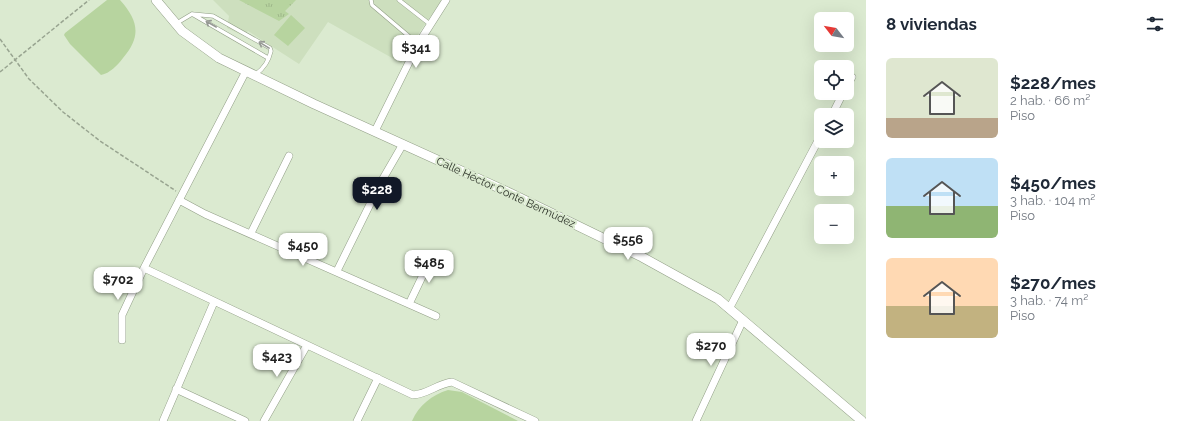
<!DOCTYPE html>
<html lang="es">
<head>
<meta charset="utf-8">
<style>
	body { margin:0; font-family:Raleway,sans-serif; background:#f2f2f3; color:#1f2937; height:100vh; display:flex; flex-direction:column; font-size:15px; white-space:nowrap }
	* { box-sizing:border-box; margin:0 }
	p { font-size:13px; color:#747a83 }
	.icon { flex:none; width:22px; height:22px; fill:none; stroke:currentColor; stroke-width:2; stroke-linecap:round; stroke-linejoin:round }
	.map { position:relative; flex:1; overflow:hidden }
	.sheet { display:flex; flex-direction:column; background:#fff; width:320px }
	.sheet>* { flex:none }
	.needle { width:26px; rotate:301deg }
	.tools { position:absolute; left:814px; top:12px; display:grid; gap:8px }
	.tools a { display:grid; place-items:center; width:40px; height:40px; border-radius:6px; background:#fff; box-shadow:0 4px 16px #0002; font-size:20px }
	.price { position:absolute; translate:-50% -34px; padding:0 9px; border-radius:8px; background:#fff; color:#222; font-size:13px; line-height:26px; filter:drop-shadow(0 1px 2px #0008) }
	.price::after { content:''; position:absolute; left:50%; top:24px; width:12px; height:9px; margin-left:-6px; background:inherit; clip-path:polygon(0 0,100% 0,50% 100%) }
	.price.active { background:#111827; color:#fff }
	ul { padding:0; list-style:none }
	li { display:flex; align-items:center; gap:12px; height:100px; padding:0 20px }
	li span { display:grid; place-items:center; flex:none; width:112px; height:80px; border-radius:6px; color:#555 }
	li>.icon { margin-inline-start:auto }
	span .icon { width:48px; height:48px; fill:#fffc; stroke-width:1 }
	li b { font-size:17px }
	h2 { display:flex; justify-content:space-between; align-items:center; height:48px; padding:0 20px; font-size:17px }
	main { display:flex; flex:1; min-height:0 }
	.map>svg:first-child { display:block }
	.built { fill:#cddfbe }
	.grass { fill:url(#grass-tufts) }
	.park { fill:#b7d49f }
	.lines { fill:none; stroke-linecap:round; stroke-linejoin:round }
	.service-casing { stroke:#919e86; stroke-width:4.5 }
	.minor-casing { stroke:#919e86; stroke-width:8 }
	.tertiary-casing { stroke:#919e86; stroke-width:10 }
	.path { stroke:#98a490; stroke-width:1.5; stroke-dasharray:4 2; stroke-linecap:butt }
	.service { stroke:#fff; stroke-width:3.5 }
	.minor { stroke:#fff; stroke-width:7 }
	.tertiary { stroke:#fff; stroke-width:9 }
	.oneway { stroke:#969994 }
	.labels { text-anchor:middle; stroke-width:4; stroke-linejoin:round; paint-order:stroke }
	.street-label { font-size:11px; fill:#2d3329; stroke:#dbead0 }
</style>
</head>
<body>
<main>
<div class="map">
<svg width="866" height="421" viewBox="0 0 866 421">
	<defs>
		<pattern id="grass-tufts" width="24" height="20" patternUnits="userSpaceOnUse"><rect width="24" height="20" fill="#b7d49f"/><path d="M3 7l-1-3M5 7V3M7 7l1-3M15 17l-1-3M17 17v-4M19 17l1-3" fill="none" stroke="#9eb689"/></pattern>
	</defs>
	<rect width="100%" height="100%" fill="#dbead0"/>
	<!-- built -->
	<path class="built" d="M213,0H442L421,30L401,63L328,22L299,64L248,31L244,36L227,28L229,16Z"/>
	<!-- grass -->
	<path class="grass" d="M239,0H296L285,11L289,14L279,21Z"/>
	<!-- park -->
	<path class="park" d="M107,0H120C138,20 142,36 123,58C117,66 110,73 101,75L70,44L64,35L65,33Z
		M291,15L305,28L288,46L274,35Z
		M448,390L462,392L518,421H412C419,405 432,395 448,390Z"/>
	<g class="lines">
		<!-- service casing -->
		<g class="service-casing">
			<path id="service" d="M371,0L372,5L418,44
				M399,0L431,25
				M192,14L268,58
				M177,23L192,14L213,16L270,48L271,51C269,60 263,69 256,74"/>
		</g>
		<!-- minor casing -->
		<g class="minor-casing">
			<path id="minor" d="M246,71L144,268L413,395C428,394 437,384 452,382L535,421
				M847,86L852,77
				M832,115L843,93
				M375,131L418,44L446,0
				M179,200L205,214L436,316
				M251,233L289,156
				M337,271L381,182L403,144
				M409,304L432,256
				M729,309L821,135
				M122,340V315L144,268
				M176,389L245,421
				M163,421L214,302
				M264,421L307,345
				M357,421L378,378
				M696,421L743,320"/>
		</g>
		<!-- tertiary casing -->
		<g class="tertiary-casing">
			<path id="tertiary" d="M156,0L182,31L219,58L314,104L510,193L642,257L718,299L862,421"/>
		</g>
		<!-- path -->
		<path class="path" d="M0,39L29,79L63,112L100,141L176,191
			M0,72L89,0"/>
		<!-- service -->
		<use href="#service" class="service"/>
		<!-- minor -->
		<use href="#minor" class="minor"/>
		<!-- tertiary -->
		<use href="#tertiary" class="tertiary"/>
	</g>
	<!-- one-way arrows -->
	<defs><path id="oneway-shaft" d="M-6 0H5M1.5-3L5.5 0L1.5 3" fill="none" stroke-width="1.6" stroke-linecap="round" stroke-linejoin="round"/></defs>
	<g class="oneway">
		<use href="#oneway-shaft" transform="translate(211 24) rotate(-150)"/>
		<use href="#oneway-shaft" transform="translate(264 45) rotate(-149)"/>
	</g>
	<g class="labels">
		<!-- street labels -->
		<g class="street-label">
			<text transform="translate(506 192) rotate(25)" y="4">Calle Héctor Conte Bermúdez</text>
		</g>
	</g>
</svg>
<div class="tools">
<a><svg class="needle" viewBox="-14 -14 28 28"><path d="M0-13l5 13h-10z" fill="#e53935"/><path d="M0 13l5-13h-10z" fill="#747a83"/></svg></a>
<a><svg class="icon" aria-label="locate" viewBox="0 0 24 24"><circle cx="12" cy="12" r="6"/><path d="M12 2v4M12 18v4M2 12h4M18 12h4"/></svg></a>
<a><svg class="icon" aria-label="layers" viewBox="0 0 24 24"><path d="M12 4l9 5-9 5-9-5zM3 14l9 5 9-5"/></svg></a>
<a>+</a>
<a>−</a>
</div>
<b class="price" style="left:416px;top:69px">$341</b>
<b class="price active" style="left:377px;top:211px">$228</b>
<b class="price" style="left:628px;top:261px">$556</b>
<b class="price" style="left:303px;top:267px">$450</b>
<b class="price" style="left:429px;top:284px">$485</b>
<b class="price" style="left:118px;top:301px">$702</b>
<b class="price" style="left:711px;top:367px">$270</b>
<b class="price" style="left:277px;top:378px">$423</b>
</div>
<section class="sheet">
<h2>8 viviendas<svg class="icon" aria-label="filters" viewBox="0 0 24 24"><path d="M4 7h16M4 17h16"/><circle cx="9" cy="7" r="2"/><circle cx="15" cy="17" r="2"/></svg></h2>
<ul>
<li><span style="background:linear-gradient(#dfe7d0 75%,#b9a48a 0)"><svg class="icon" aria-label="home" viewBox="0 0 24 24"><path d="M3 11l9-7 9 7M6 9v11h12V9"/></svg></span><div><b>$228/mes</b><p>2 hab. · 66 m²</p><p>Piso</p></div></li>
<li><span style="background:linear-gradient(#bfe0f5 60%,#8fb573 0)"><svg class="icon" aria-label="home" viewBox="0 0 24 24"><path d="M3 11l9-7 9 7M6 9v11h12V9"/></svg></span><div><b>$450/mes</b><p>3 hab. · 104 m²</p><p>Piso</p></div></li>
<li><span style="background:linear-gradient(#ffd9b3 60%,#c2b280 0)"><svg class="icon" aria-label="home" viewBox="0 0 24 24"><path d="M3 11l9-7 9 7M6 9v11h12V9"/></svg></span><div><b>$270/mes</b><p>3 hab. · 74 m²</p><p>Piso</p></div></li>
</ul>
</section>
</main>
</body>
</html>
